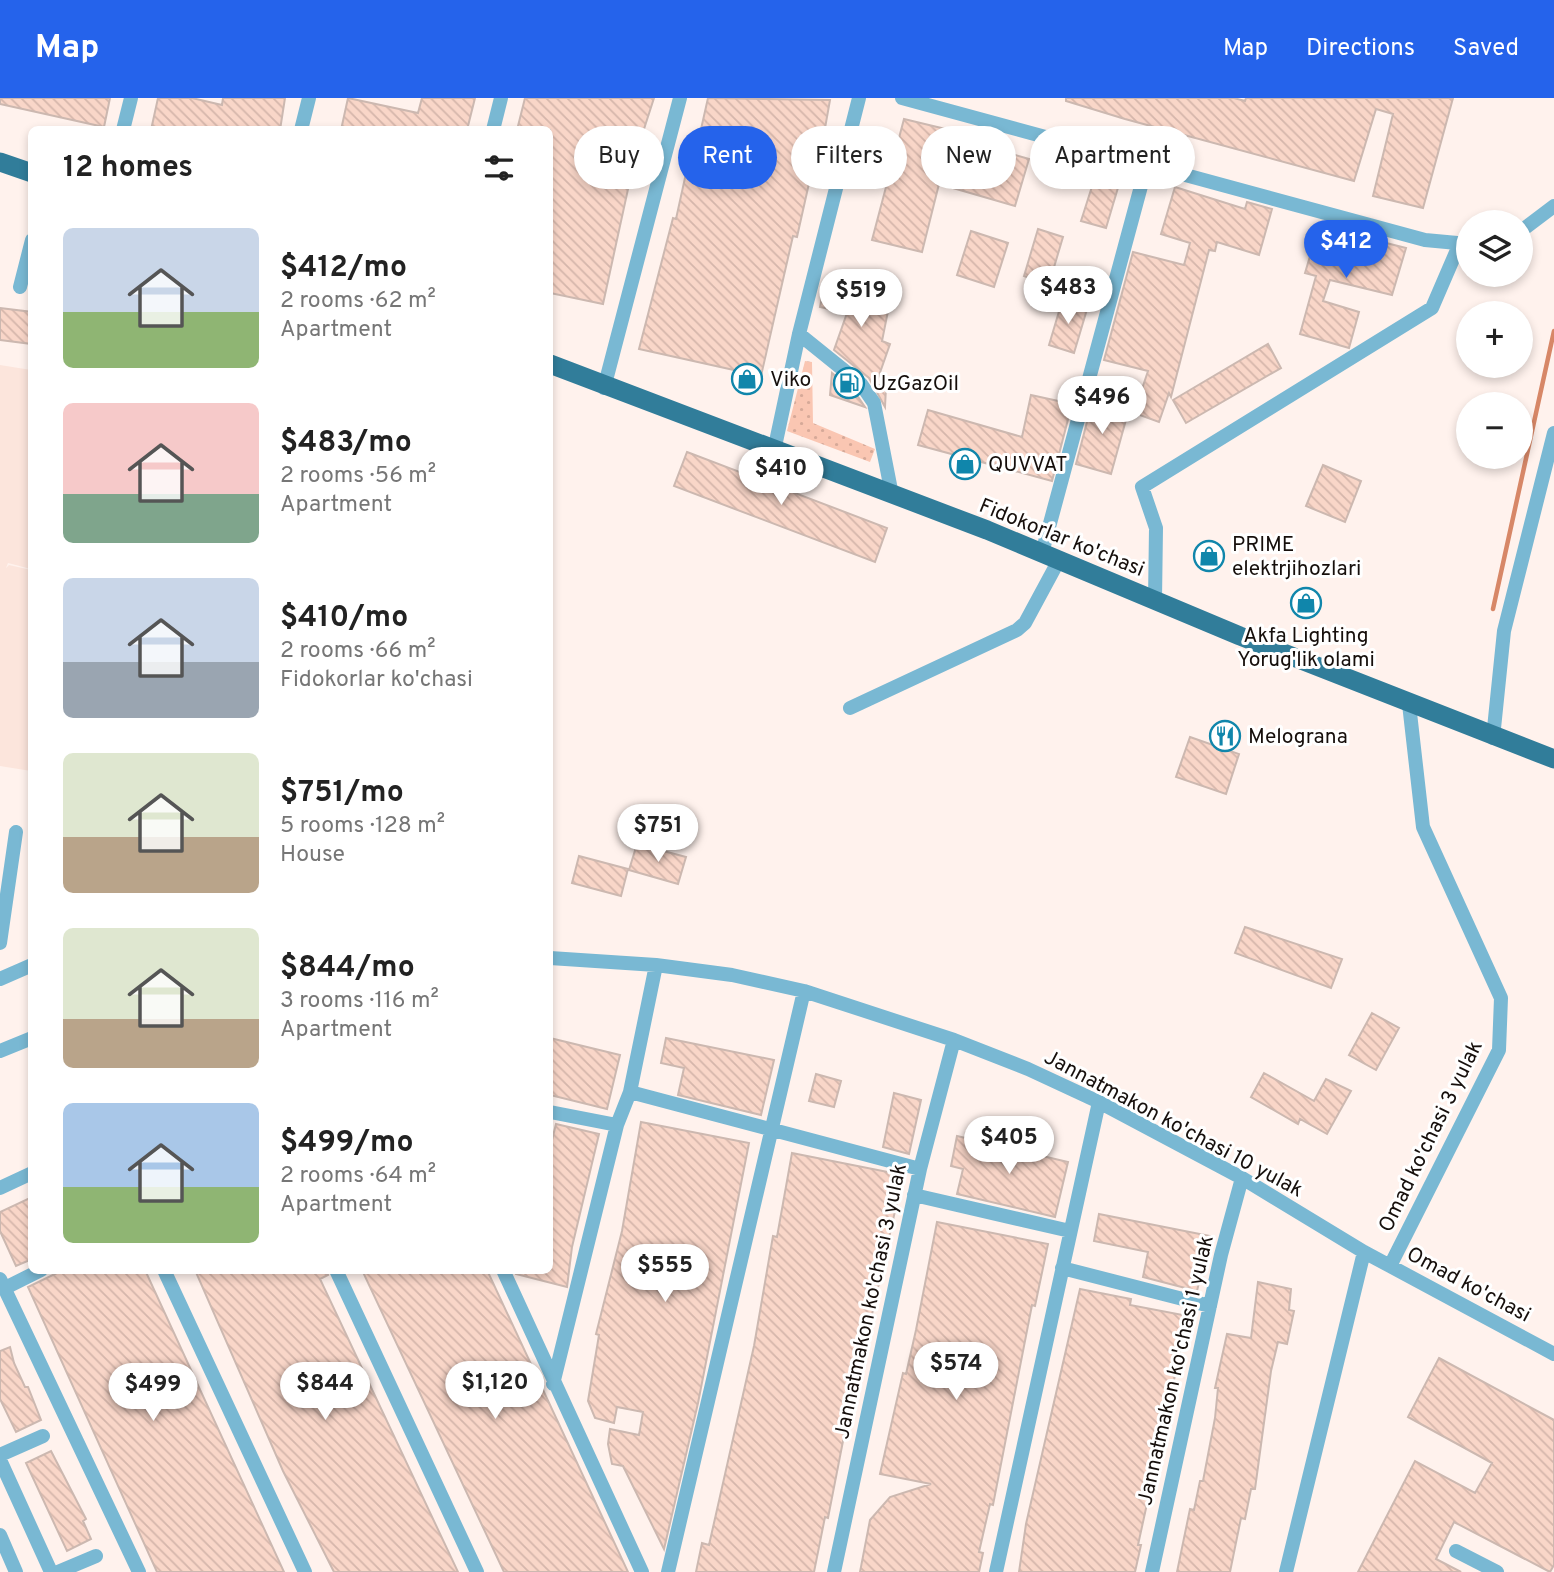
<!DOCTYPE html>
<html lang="en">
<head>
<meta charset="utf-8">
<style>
	body { margin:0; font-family:Overpass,sans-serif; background:#f2f2f2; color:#222; height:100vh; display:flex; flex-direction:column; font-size:26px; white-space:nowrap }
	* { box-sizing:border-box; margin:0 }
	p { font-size:23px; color:#767676 }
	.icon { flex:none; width:38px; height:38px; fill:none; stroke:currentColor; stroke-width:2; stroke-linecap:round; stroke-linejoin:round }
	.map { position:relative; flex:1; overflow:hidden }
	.side { position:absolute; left:28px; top:28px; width:525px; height:1148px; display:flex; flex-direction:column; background:#fff; border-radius:10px; box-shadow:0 4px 10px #0003 }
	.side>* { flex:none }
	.hud { position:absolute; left:574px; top:28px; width:665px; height:63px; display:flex; gap:14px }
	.buttons { position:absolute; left:1456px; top:112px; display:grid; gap:14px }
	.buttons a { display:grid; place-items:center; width:77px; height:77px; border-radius:50%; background:#fff; box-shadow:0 4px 10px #0003; font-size:35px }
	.price { position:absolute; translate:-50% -60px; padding:0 16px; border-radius:24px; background:#fff; color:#222; font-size:23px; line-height:46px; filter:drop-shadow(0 2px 4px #0008) }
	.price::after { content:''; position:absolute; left:50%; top:42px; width:21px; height:16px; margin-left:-10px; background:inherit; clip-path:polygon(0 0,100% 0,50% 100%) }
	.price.selected { background:#2563eb; color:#fff }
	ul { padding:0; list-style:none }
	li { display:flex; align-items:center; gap:21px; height:175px; padding:0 35px }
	li span { display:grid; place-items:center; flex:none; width:196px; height:140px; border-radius:10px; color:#555 }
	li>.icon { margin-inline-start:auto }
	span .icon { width:84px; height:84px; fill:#fffc; stroke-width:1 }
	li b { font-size:30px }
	h2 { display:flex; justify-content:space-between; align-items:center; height:84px; padding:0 35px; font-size:30px }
	.tag { padding:0 24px; border-radius:32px; background:#fff; box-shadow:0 4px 10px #0003; font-size:24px; line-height:63px }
	.tag.selected { background:#2563eb; color:#fff }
	header { display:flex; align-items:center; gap:42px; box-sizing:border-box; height:98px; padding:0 35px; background:#2563eb; color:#fff }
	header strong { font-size:33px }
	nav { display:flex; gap:38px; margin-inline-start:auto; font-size:24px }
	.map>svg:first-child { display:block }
	.built { fill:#fce5dc }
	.grass { fill:url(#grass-dots) }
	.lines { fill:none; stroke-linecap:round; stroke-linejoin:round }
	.stream { stroke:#d78767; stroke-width:4.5 }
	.building { fill:url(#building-back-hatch); stroke:#ccb8b0; stroke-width:2 }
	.minor { stroke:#79b8d3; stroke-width:14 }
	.major { stroke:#317d9a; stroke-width:19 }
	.labels { text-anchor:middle; stroke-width:6; stroke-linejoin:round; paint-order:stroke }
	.poi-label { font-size:21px; fill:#160f0c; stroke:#fff; text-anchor:start }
	.street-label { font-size:21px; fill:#160f0c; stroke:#fff }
</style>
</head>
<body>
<header>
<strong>Map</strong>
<nav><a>Map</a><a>Directions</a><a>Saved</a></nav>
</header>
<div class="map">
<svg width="1554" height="1474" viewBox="0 0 1554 1474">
	<defs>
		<pattern id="grass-dots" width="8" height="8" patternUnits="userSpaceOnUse" patternTransform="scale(1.75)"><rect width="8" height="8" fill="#fac6b2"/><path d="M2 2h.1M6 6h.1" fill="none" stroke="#d6a998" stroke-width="1.8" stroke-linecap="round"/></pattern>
		<pattern id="building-back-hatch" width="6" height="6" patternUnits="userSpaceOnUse" patternTransform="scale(1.75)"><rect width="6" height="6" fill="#f9d6c8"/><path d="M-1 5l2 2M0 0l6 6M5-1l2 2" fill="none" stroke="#d5b6ab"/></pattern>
	</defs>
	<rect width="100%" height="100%" fill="#fff2ed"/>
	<!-- built -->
	<path class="built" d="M0,267L31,272V471L8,465L6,470L9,467L31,472V673L0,668Z"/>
	<!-- grass -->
	<path class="grass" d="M805,263L812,264L813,325L875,351L870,364L787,333Z"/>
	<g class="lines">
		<!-- stream -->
		<path class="stream" d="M1493,511L1554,233"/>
	</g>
	<!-- building -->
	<path class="building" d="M0,0H110L104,29L0,6Z
		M158,0H192L222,7L223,0H285L280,32H151Z
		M348,0L418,15L422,0H475L467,32H341Z
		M525,0H654L635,59L603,206L550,195V32H517Z
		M708,0L830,2L819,64L814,63L797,139L793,138L761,278L639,251L673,120L676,121L692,48L697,49Z
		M1066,0H1234L1245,3L1246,0H1453L1423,110L1373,98L1393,16L1376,11L1354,83L1125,21L1066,3Z
		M904,21L954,33L953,39L1029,61L1015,108L939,86L922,154L872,142Z
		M1096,76L1120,83L1106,130L1081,123Z
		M1175,89L1245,111L1247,104L1272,111L1259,157L1217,144L1215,153L1209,152L1171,299L1169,295L1159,324L1134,315L1148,273L1104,262L1133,154L1184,167L1190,145L1161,136Z
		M1319,128L1406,150L1392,197L1330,182L1323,203L1359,214L1349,250L1300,236L1316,178L1305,175Z
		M1038,131L1063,139L1049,186L1024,178Z
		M971,133L1008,145L994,189L957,177Z
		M825,184L891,198L882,243L890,246L876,286L886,289L885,309L869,280L834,252L847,215L820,209Z
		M1063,200L1088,208L1074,255L1049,247Z
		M0,210L32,214V246L0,242Z
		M1268,246L1281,270L1186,325L1173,302Z
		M832,275L854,293L865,309L830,297Z
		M1031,297L1072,306L1052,383L918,347L928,312L1022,339Z
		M1093,301L1129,311L1111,376L1076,366Z
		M687,354L887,430L875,464L674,388Z
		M1323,367L1361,383L1345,424L1306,408Z
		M1190,639L1239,656L1226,696L1176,679Z
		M637,746L686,759L678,786L629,772Z
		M579,758L628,771L621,798L572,785Z
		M1245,829L1342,861L1331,890L1235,855Z
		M1372,915L1399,930L1376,972L1349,957Z
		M550,940L620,957L607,1011L550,997Z
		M666,940L774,962L761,1017L678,997L684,970L661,965Z
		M1264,975L1314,1003L1326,981L1351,993L1327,1036L1300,1021L1298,1026L1251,999Z
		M816,976L841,983L834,1009L809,1003Z
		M894,995L921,1002L909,1056L883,1049Z
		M641,1024L749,1045L698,1305L664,1451L623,1368L612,1366L608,1346L610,1331L639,1337L643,1314L617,1309L614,1325L595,1320L588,1303L599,1237L596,1236L622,1133Z
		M556,1026L599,1036L572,1149L567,1189L516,1176V1172H550V1050Z
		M957,1038L1068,1064L1055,1119L957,1096L963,1071L951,1068Z
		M792,1055L903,1077L871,1221L867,1220L828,1420L825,1419L814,1474H696L702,1445L709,1447L754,1248L773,1138L777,1139Z
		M32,1099V1161L16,1168L0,1133V1114Z
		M1099,1116L1210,1138L1197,1193L1143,1179L1148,1154L1094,1143Z
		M937,1124L1048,1146L1035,1208L1032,1207L993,1407L990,1406L979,1454L983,1455L979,1474H860L870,1422L890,1399L931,1386L880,1376L903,1275L906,1276L916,1232Z
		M63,1172H145L284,1474H157L28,1189Z
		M195,1172H327L328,1177L320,1181L458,1474H334L283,1373Z
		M362,1172H487L628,1474H504Z
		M1258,1184L1291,1191L1289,1212L1294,1213L1287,1246L1278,1244L1271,1273L1255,1391H1251L1245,1421L1241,1420L1230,1474H1177L1190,1411L1194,1412L1200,1383H1203L1215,1320L1218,1290H1215L1227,1236L1251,1240Z
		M1080,1191L1131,1201L1130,1207L1188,1218L1138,1447H1141L1135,1474H1019L1026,1426Z
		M10,1249L14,1265L25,1289H28L41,1322L16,1334L0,1301V1253Z
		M1439,1260L1554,1322V1467L1550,1474L1454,1424L1436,1461L1461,1474H1358L1415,1363L1475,1395L1492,1365L1408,1319Z
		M51,1353L86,1421L83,1423L91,1441L67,1453L26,1365Z"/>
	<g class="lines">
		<!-- minor -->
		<path class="minor" d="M902,0L1425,142L1468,146
			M123,32L131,0
			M301,32L309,0
			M493,32L501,0
			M1521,133L1554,108
			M20,189L32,142
			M799,236L861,286L874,305L892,397
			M604,290L680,0
			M774,353L799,236L859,0
			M1042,455L1147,66
			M1155,502L1156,430L1142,389L1432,210L1460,145
			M850,610L1017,532L1025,525L1059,462
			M1493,640L1504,533L1554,335
			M0,845L16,734
			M550,860L656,867L732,877L804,893L954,942L1028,971L1099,1004L1242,1080L1364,1154L1554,1256
			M0,881L32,867
			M0,953L32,940
			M630,994L920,1071
			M550,1014L617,1027
			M0,1090L32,1075
			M914,1097L1070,1133
			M1390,1168L1499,952L1501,900L1423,729L1409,606
			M1062,1170L1210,1208
			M164,1172L305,1474
			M336,1172L477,1474
			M503,1172L642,1474
			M0,1181L139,1474
			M5,1190L41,1172
			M553,1286L617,1027L630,994L656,867
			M0,1357L43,1338
			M0,1362L51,1474
			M0,1437L16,1474
			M1456,1453L1497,1474
			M58,1474L96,1458
			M668,1474L804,893
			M834,1474L920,1071L954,942
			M996,1474L1099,1004
			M1152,1474L1221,1157L1242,1080
			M1286,1474L1364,1154"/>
		<!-- major -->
		<path class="major" d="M0,64L32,75
			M550,266L987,432L1240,538L1554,661"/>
	</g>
	<!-- icons -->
	<defs>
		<g id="shop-ring" transform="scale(1.575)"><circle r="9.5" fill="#fff" stroke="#1086ab" stroke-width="1.5"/><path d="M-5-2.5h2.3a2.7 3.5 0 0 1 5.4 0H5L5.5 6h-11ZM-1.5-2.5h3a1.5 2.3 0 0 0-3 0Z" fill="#1086ab"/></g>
		<g id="fuel-ring" transform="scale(1.575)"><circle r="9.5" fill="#fff" stroke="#1086ab" stroke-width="1.5"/><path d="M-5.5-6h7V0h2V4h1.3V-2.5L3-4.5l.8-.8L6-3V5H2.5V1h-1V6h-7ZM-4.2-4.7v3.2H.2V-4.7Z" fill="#1086ab"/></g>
		<g id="restaurant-ring" transform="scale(1.575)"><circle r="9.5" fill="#fff" stroke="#1086ab" stroke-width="1.5"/><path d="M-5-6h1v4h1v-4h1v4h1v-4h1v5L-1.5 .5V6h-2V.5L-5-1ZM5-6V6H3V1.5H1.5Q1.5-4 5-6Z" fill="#1086ab"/></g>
	</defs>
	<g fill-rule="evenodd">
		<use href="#shop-ring" x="747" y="281"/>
		<use href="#fuel-ring" x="849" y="285"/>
		<use href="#shop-ring" x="965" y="366"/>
		<use href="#shop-ring" x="1209" y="458"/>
		<use href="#shop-ring" x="1306" y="505"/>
		<use href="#restaurant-ring" x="1225" y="638"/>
	</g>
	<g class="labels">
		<!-- poi labels -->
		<g class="poi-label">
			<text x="770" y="288">Viko</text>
			<text x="872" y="292">UzGazOil</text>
			<text x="988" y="373">QUVVAT</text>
			<text x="1232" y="453">PRIME<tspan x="1232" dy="24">elektrjihozlari</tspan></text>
			<text x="1306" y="544" text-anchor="middle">Akfa Lighting<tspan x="1306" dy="24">Yorug'lik olami</tspan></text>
			<text x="1248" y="645">Melograna</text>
		</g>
		<!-- street labels -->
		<g class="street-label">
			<text transform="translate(1062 439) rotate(22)" y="7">Fidokorlar ko'chasi</text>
			<text transform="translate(1174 1025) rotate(28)" y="7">Jannatmakon ko'chasi 10 yulak</text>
			<text transform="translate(1430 1038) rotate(-64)" y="7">Omad ko'chasi 3 yulak</text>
			<text transform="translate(1469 1186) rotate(28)" y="7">Omad ko'chasi</text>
			<text transform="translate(870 1203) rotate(-78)" y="7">Jannatmakon ko'chasi 3 yulak</text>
			<text transform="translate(1175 1272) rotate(-77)" y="7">Jannatmakon ko'chasi 1 yulak</text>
		</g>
	</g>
</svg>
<div class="buttons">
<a><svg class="icon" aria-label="layers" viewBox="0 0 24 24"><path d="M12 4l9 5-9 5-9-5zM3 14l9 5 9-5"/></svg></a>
<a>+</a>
<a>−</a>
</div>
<b class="price selected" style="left:1346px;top:182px">$412</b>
<b class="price" style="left:1068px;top:228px">$483</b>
<b class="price" style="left:861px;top:231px">$519</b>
<b class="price" style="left:1102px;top:338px">$496</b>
<b class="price" style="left:781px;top:409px">$410</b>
<b class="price" style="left:658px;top:766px">$751</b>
<b class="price" style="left:1009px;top:1078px">$405</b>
<b class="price" style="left:665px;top:1206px">$555</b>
<b class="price" style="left:956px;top:1304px">$574</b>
<b class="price" style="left:495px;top:1323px">$1,120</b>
<b class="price" style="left:325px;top:1324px">$844</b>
<b class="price" style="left:153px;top:1325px">$499</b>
<div class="hud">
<a class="tag">Buy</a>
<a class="tag selected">Rent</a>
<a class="tag">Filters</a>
<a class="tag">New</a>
<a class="tag">Apartment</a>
</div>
<section class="side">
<h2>12 homes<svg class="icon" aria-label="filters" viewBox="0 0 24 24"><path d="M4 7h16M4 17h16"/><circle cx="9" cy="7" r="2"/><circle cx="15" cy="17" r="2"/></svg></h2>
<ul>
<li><span style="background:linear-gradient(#c9d6e8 60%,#8fb573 0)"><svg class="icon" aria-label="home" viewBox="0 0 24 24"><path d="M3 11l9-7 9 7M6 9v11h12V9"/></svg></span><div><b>$412/mo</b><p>2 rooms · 62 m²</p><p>Apartment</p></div></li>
<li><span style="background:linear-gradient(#f6c9c9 65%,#7fa58c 0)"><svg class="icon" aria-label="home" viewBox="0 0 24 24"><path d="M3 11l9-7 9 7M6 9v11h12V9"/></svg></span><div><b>$483/mo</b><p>2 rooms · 56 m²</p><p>Apartment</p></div></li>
<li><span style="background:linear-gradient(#c9d6e8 60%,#9aa5b1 0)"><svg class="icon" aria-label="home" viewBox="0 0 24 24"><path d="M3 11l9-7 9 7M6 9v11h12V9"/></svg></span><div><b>$410/mo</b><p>2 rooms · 66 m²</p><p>Fidokorlar ko'chasi</p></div></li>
<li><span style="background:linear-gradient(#dfe7d0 60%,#b9a48a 0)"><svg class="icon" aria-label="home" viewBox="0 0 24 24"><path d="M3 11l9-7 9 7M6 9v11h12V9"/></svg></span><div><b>$751/mo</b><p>5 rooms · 128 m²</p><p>House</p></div></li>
<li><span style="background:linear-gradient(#dfe7d0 65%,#b9a48a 0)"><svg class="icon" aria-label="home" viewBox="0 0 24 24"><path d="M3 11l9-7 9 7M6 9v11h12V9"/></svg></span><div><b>$844/mo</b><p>3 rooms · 116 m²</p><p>Apartment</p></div></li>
<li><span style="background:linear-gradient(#a9c7e8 60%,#8fb573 0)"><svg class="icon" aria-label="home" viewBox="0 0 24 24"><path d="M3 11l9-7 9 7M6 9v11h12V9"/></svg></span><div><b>$499/mo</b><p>2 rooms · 64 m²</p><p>Apartment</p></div></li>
</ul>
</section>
</div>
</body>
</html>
